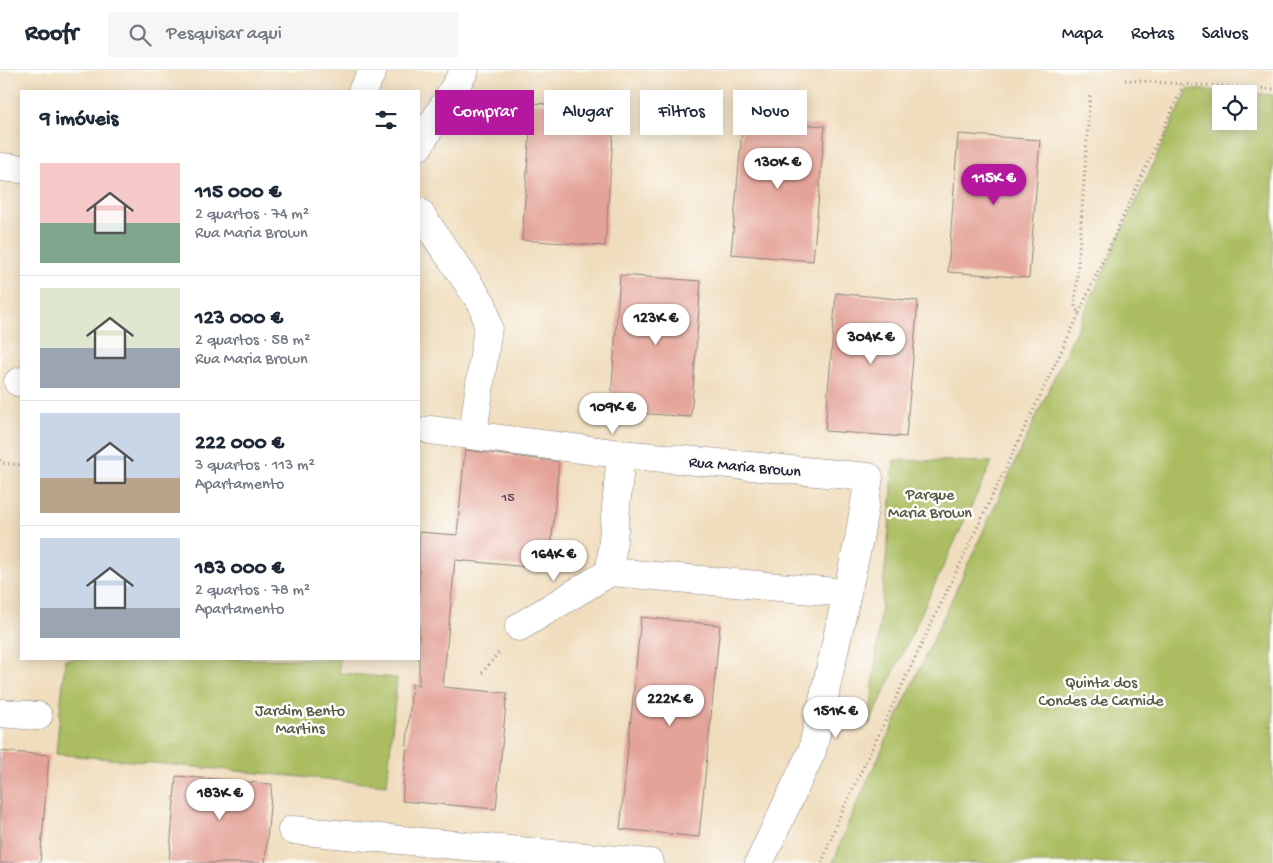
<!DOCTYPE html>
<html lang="pt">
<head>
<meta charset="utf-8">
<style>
	body { margin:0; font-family:"Gochi Hand",sans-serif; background:#f6f6f7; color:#1f2937; height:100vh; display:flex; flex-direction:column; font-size:19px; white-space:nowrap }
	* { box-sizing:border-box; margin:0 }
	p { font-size:16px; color:#747a83 }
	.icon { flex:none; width:28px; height:28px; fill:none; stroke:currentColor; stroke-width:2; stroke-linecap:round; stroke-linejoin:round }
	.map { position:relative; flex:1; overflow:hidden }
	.drawer { position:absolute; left:20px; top:20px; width:400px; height:570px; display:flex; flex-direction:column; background:#fff; border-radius:0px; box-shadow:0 2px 12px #0003 }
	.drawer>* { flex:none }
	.banner { position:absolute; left:435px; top:20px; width:475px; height:45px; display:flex; gap:10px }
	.tools { position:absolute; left:1212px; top:15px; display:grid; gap:10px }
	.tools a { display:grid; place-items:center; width:45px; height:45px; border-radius:0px; background:#fff; box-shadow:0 2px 12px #0003; font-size:25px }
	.price { position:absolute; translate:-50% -42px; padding:0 11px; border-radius:18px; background:#fff; color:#222; font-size:16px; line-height:32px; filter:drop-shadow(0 1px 2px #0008) }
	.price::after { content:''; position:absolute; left:50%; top:30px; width:15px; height:11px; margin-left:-8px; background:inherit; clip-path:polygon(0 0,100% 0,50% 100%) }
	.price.active { background:#b5179e; color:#fff }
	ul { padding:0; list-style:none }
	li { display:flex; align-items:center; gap:15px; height:125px; padding:0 20px }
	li+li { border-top:1px solid #e0e1e3 }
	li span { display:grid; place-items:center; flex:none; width:140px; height:100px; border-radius:0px; color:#555 }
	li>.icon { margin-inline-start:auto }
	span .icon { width:60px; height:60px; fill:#fffc; stroke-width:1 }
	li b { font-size:21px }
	h2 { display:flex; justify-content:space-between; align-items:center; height:60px; padding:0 20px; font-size:21px }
	.tag { padding:0 18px; border-radius:0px; background:#fff; box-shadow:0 2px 12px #0003; font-size:18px; line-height:45px }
	.tag.active { background:#b5179e; color:#fff }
	header { display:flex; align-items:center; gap:30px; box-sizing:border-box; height:70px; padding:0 25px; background:#fff; border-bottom:1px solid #e0e1e3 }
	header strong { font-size:24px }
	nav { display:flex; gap:28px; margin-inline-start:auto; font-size:18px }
	.search { width:350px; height:45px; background:#f6f6f7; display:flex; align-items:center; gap:12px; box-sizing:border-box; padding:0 18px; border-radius:0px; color:#747a83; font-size:19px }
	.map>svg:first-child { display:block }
	.green { fill:#abbd60; stroke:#66704e; fill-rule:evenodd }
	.building { fill:#e4a398 }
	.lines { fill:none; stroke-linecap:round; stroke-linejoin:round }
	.minor-casing { stroke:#89807c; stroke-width:29 }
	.path { stroke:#89807c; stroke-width:3; stroke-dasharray:1 4; stroke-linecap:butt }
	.minor { stroke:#fff; stroke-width:28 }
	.labels { text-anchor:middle; stroke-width:5; stroke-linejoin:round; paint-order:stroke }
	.number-label { font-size:14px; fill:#524252 }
	.street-label { font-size:16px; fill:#22223b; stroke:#fdfcf7 }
	.park-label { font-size:16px; fill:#525848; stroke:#fdfcf7 }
</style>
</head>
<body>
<header>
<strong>Roofr</strong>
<div class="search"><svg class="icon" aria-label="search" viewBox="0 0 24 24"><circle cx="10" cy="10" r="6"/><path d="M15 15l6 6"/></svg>Pesquisar aqui</div>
<nav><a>Mapa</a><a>Rotas</a><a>Salvos</a></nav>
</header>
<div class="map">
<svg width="1273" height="793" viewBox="0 0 1273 793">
	<rect width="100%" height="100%" fill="#fdfcf7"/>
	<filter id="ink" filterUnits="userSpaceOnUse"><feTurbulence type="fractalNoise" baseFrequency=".02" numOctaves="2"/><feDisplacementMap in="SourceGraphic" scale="10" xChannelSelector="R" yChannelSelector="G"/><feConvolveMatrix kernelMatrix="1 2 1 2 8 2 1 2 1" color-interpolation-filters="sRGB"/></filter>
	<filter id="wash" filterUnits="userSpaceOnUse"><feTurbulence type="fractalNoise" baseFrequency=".0096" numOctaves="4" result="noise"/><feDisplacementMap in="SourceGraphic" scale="20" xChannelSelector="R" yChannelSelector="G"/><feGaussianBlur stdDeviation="1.12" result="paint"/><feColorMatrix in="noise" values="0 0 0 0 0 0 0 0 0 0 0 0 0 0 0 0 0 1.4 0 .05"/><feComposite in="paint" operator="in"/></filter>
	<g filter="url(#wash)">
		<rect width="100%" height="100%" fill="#f0ddbd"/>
		<!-- green -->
		<path class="green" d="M1188,19L1273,25V793H833L849,751ZM1221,24H1249V51H1221Z
			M894,390L992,392L869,655L888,470Z
			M65,589H340L339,603L397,608L387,715L56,684Z"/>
		<g id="blocks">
			<!-- building -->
			<path class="building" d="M532,33L615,39L605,176L522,170Z
				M743,49L825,56L813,191L731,184Z
				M958,64L1040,70L1029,208L948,202Z
				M620,205L701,211L691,347L610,341Z
				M836,223L918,231L906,367L825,361Z
				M465,380L559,392L549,499L455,490L443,617L507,623L496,739L402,731L412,614L419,615V462L457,465Z
				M641,547L720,555L699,767L620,759Z
				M0,681L49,685L40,793H0Z
				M176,706L272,714L265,793H169Z"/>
		</g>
	</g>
	<g filter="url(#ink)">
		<use href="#blocks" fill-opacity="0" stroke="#89807c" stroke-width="1"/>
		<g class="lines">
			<!-- minor casing -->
			<g class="minor-casing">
				<path id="minor" d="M362,21L373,0
					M419,76L465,0
					M0,97L21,99
					M419,142L483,235L488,257L473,364
					M18,312L21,311
					M430,360L621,384
					M519,557L610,502
					M0,643L38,646
					M292,760L650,793
					M759,793L812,681L859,469L869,407L621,384L610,502L847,523"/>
			</g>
			<!-- path -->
			<path class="path" d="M1125,10L1184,14
				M1079,243L1184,14L1273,19
				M0,390L2,393L21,395
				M482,603L500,581
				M822,793L837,752L1079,244L1075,237L1090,26"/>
			<!-- minor -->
			<use href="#minor" class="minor"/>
		</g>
	</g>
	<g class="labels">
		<!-- number labels -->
		<g class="number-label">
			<text x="508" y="431">15</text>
		</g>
		<!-- street labels -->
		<g class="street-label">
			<text transform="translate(745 395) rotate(5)" y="6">Rua Maria Brown</text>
		</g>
		<!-- park labels -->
		<g class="park-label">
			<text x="930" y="429">Parque<tspan x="930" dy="18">Maria Brown</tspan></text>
			<text x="1101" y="617">Quinta dos<tspan x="1101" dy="18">Condes de Carnide</tspan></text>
			<text x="300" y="645">Jardim Bento<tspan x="300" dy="18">Martins</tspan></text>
		</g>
	</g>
</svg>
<div class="tools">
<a><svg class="icon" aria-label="locate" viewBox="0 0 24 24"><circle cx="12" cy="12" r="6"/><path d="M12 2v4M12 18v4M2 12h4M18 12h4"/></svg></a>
</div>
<b class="price" style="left:778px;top:120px">130K €</b>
<b class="price active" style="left:994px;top:136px">115K €</b>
<b class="price" style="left:656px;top:276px">123K €</b>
<b class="price" style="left:871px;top:295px">304K €</b>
<b class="price" style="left:613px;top:365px">109K €</b>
<b class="price" style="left:554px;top:512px">164K €</b>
<b class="price" style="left:670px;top:657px">222K €</b>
<b class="price" style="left:836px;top:669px">151K €</b>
<b class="price" style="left:220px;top:751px">183K €</b>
<div class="banner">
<a class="tag active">Comprar</a>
<a class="tag">Alugar</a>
<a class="tag">Filtros</a>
<a class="tag">Novo</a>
</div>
<section class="drawer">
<h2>9 imóveis<svg class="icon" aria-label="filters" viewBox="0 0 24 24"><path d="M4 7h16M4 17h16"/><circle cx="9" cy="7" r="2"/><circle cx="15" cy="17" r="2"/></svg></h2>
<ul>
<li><span style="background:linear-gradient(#f6c9c9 60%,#7fa58c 0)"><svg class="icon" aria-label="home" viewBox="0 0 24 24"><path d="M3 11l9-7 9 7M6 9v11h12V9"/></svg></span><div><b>115 000 €</b><p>2 quartos · 74 m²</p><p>Rua Maria Brown</p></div></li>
<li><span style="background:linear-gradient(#dfe7d0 60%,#9aa5b1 0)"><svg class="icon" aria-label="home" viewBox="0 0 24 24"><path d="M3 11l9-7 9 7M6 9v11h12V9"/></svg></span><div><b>123 000 €</b><p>2 quartos · 58 m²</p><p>Rua Maria Brown</p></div></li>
<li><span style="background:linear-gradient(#c9d6e8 65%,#b9a48a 0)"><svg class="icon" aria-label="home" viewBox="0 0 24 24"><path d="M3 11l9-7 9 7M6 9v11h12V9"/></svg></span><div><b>222 000 €</b><p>3 quartos · 113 m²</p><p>Apartamento</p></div></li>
<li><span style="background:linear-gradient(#c9d6e8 70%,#9aa5b1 0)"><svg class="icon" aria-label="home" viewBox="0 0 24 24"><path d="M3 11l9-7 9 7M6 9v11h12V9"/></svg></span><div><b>183 000 €</b><p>2 quartos · 78 m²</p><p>Apartamento</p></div></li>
</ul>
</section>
</div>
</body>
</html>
